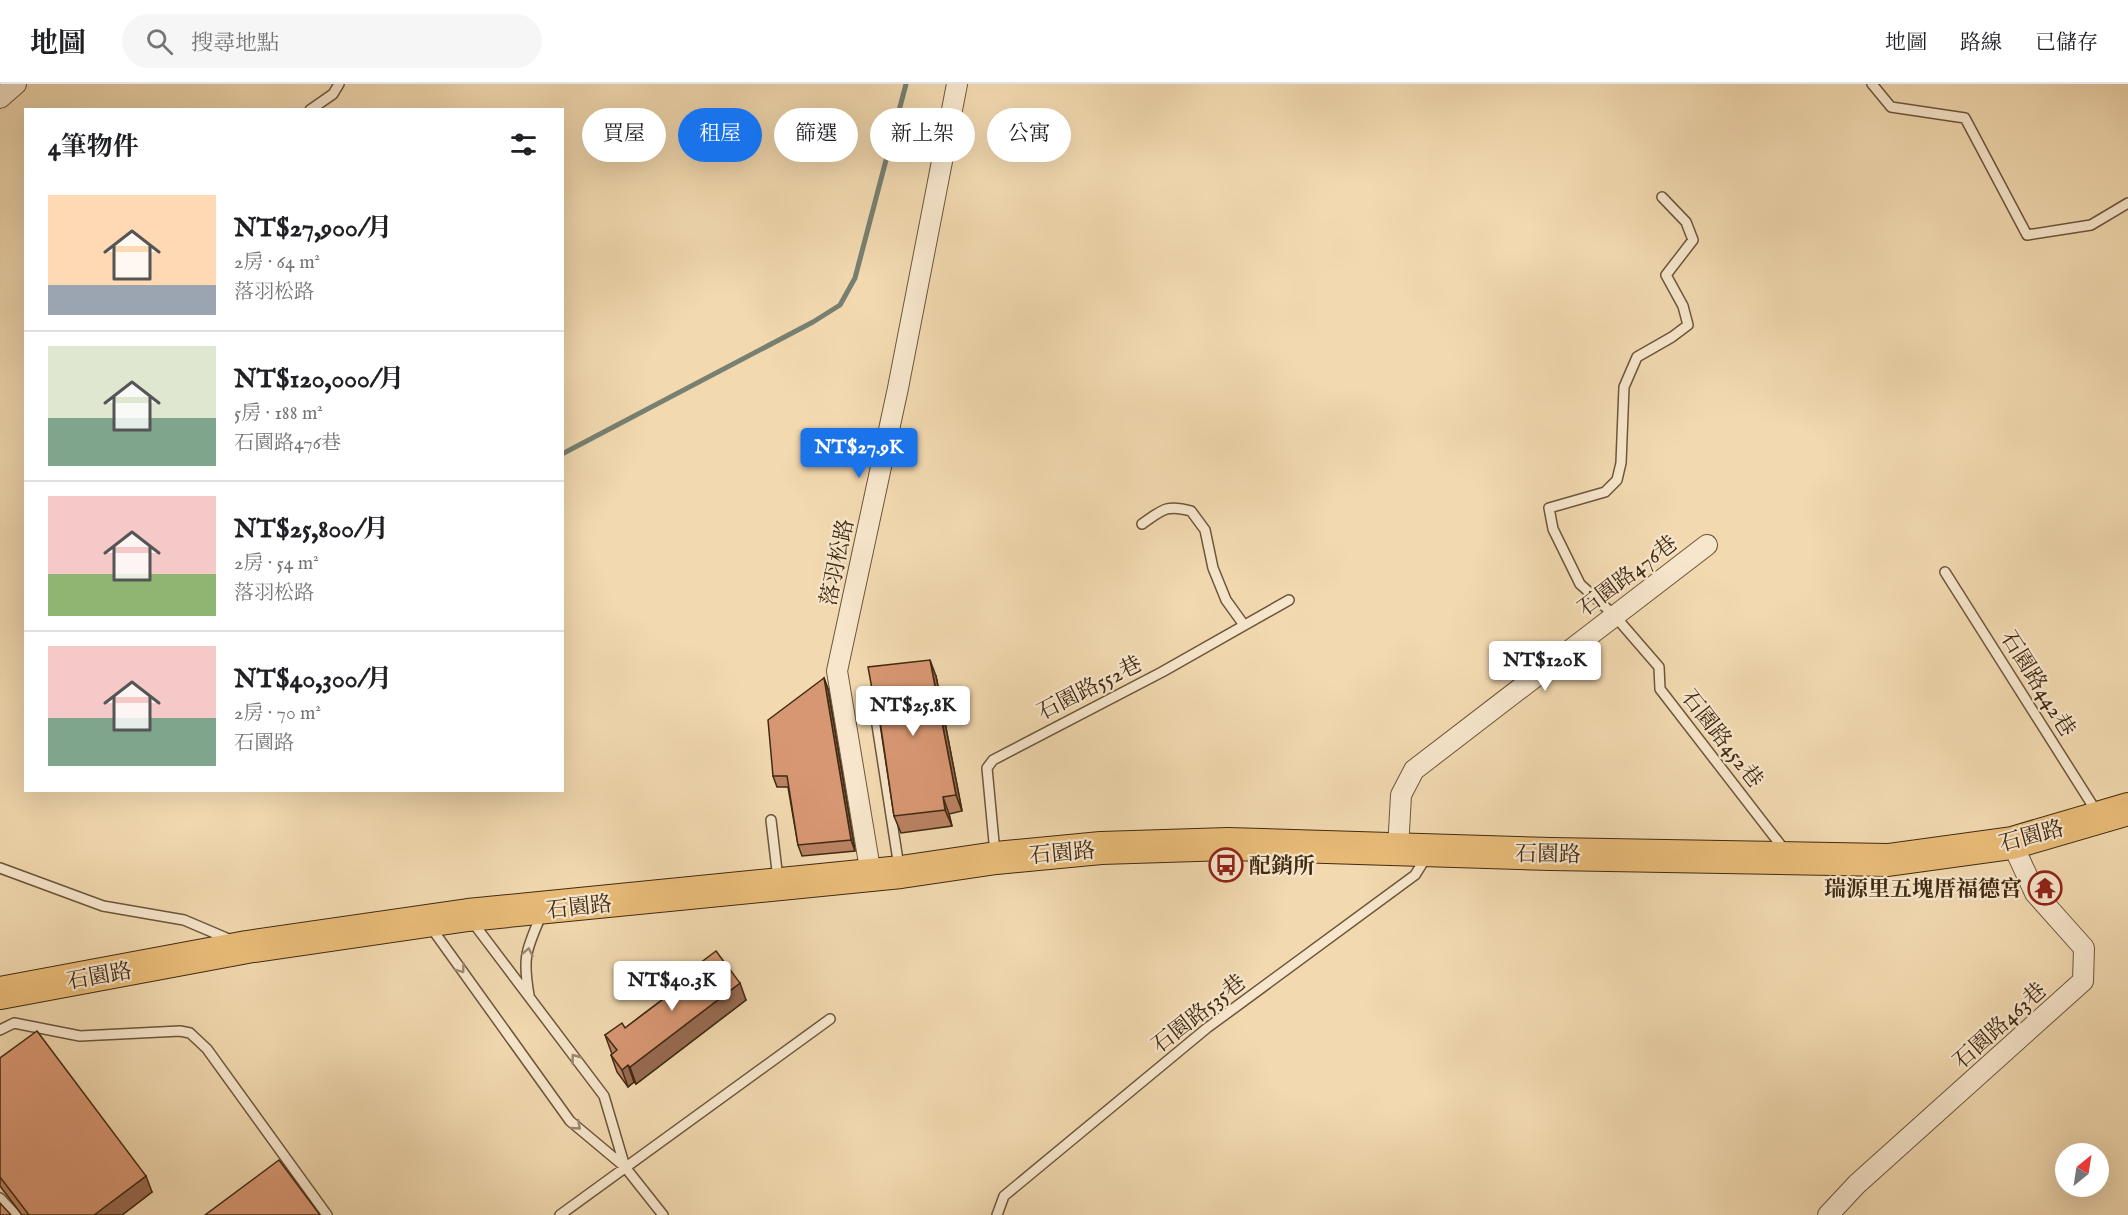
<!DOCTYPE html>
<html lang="zh-TW">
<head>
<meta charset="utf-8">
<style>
	body { margin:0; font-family:"IM FELL English","Noto Serif TC",serif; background:#f6f6f6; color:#202124; height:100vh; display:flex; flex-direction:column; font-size:22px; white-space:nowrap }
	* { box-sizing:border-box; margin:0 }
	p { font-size:20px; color:#757577 }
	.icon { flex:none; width:33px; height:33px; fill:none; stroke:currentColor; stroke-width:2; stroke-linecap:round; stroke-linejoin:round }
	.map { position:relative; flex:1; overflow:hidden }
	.sheet { position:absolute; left:24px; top:24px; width:540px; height:684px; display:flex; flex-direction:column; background:#fff; border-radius:0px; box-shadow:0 6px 24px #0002 }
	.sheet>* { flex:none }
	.banner { position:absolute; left:582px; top:24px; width:570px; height:54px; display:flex; gap:12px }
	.needle { width:39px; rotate:30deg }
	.controls { position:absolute; left:2055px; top:1059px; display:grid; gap:12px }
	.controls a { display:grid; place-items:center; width:54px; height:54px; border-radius:50%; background:#fff; box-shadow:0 6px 24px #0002; font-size:30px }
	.price { position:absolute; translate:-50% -51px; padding:0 14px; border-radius:6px; background:#fff; color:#222; font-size:20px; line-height:39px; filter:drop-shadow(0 2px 3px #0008) }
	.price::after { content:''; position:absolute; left:50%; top:36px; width:18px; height:14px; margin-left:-9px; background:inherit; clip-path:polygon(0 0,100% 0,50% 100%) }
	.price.selected { background:#1a73e8; color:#fff }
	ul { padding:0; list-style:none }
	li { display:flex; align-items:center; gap:18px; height:150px; padding:0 24px }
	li+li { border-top:2px solid #e0e0e0 }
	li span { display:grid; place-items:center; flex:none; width:168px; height:120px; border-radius:0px; color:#555 }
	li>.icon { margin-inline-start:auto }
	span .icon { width:72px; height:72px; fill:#fffc; stroke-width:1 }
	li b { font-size:26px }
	h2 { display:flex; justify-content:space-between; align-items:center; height:72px; padding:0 24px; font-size:26px }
	.chip { padding:0 21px; border-radius:27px; background:#fff; box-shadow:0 6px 24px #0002; font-size:21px; line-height:54px }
	.chip.selected { background:#1a73e8; color:#fff }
	header { display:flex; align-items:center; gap:36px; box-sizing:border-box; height:84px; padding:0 30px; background:#fff; border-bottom:2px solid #e0e0e0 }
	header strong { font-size:28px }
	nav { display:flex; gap:33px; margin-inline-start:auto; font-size:21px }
	.search { width:420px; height:54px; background:#f6f6f6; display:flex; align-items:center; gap:15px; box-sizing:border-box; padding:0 21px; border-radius:33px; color:#757577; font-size:22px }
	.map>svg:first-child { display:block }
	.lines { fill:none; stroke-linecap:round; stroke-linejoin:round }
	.stream { stroke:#778071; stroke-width:5 }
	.lane-casing { stroke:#6c563a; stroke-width:12 }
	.street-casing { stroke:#6c563a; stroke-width:22 }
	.primary-casing { stroke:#402a13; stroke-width:34 }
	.lane { stroke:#f7e6cc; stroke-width:9 }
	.street { stroke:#f7e6cc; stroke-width:20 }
	.primary { stroke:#e9bc78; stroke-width:32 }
	.wall { fill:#ba8263; stroke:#402a13; stroke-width:1.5 }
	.shaded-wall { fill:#976a50; stroke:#402a13; stroke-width:1.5 }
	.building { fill:#d89773; stroke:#402a13; stroke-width:1.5 }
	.oneway { stroke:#9c8870 }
	.labels { text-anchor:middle; stroke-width:4.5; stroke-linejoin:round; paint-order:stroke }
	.street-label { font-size:22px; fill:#402a13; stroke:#f7e6cc }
	.poi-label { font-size:22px; font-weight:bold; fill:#402a13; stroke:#f7e6cc; text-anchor:start }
</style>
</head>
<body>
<header>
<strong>地圖</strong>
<div class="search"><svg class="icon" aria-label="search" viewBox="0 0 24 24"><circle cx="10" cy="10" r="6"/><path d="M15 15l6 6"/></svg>搜尋地點</div>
<nav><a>地圖</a><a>路線</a><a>已儲存</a></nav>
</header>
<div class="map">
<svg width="2128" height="1131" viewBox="0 0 2128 1131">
	<rect width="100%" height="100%" fill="#f2d9b0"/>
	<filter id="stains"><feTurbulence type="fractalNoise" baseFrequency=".00333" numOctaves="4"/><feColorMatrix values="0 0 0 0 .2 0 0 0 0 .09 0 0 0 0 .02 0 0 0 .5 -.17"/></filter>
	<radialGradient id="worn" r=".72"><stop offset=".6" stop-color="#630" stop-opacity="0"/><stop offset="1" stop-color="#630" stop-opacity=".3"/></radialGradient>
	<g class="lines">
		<!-- stream -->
		<path class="stream" d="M562,370L813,238L840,221L855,194L906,0"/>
		<!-- lane casing -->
		<g class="lane-casing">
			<path id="lane" d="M1872,0L1891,23L1965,34L2027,151L2091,141L2128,119
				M310,26L333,10L339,0
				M1662,113L1686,138L1693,156L1666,191L1683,222L1688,241L1672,253L1637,273L1624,303L1621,379L1617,396L1605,408L1549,424L1553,445L1580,500L1614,531L1659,583L1660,605L1786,768
				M1142,440C1162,426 1166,420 1191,427L1205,446L1213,484L1226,516L1244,541
				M1945,488L2098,730
				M875,628L899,783
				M771,736L778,795
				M995,769L987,684L993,676L1162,588L1289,516
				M0,784L103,822L184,836L231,856
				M471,836L604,1012L625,1083
				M430,842L570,1037L625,1083L663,1131
				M529,911C522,871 527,865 542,829
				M0,946L14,939L80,952L180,947L190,949L207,965L327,1131
				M0,1114L16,1131
				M560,1131L830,935
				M997,1131L1004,1112L1207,944L1415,791L1427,772"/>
		</g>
		<!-- street casing -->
		<g class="street-casing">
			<path id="street" d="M0,14L16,0
				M1398,765L1401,711L1414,686L1707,461
				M871,791L837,587L898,304L957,0
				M1828,1131L1857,1100L2083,897L2084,864L2035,809L2012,759"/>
		</g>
		<!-- primary casing -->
		<g class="primary-casing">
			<path id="primary" d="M0,909L247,863L468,831L901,788L996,774L1101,764L1228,760L1551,770L1888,776L2012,759L2128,725"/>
		</g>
		<!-- lane -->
		<use href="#lane" class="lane"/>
		<!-- street -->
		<use href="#street" class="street"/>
		<!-- primary -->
		<use href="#primary" class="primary"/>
	</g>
	<!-- wall -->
	<path class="wall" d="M936,592L962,727L949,730L952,742L901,749L894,732L877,620L872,605Z
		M824,594L828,605L855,767L802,772L798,761L788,703H777L773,692Z
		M699,880L746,916L636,1000L634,998L628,1003L617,988L611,971L612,970L605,951L625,944L701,886Z
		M0,974L152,1108L122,1131H22L0,1102Z"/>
	<!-- shaded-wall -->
	<path class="shaded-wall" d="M930,576L936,592L962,727L956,711Z
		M824,594L828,605L855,767L851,756Z
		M943,713L949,730L952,742L945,726Z
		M740,899L746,916L636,1000L630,983Z
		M628,981L634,998L628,1003L622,986Z
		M146,1092L152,1108L122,1131H94Z"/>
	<!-- building -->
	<path class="building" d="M930,576L956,711L943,713L945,726L894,732L876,610L872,605L868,583Z
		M824,594L851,756L798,761L787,692H773L768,636Z
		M716,867L740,899L630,983L628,981L622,986L611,971L617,966L605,951L622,939L625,944L703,885L699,880Z
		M37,947L146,1092L94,1131H29L0,1093V974Z
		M279,1076L320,1131H205Z
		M0,1119L11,1131H0Z"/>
	<!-- one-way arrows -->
	<defs><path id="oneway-chevron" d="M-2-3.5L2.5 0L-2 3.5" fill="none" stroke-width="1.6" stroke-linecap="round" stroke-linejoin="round" transform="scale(1.5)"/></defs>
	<g class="oneway">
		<use href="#oneway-chevron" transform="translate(528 868) rotate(-79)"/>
		<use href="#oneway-chevron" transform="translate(461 885) rotate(54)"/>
		<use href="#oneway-chevron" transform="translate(575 974) rotate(-127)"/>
		<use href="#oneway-chevron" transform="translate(577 1042) rotate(41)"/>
	</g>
	<!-- icons -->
	<defs>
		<g id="bus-ring" transform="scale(1.725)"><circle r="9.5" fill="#f7e6cc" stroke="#8f2418" stroke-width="1.5"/><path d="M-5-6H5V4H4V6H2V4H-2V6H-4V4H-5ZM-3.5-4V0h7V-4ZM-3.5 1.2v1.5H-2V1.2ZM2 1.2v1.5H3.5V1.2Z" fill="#8f2418"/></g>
		<g id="temple-ring" transform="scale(1.725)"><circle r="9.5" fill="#f7e6cc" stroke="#8f2418" stroke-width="1.5"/><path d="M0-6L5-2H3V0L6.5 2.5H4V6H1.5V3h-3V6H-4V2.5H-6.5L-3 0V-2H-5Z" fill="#8f2418"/></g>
	</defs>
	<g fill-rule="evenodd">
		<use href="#bus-ring" x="1226" y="781"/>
		<use href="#temple-ring" x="2045" y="804"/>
	</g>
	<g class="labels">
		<!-- street labels -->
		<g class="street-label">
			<text transform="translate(836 478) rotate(-78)" y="8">落羽松路</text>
			<text transform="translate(1627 491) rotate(-37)" y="8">石園路476巷</text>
			<text transform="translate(2039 599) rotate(58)" y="8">石園路442巷</text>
			<text transform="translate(1089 603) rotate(-27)" y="8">石園路552巷</text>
			<text transform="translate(1723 654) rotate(52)" y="8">石園路452巷</text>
			<text transform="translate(2031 751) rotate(-15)" y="8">石園路</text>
			<text transform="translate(1062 768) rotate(-5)" y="8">石園路</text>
			<text transform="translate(1548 769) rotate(1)" y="8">石園路</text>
			<text transform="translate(579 822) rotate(-6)" y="8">石園路</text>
			<text transform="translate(99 891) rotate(-10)" y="8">石園路</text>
			<text transform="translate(1198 929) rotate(-38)" y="8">石園路535巷</text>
			<text transform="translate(1999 941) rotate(-42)" y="8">石園路463巷</text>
		</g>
		<!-- poi labels -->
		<g class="poi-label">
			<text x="1249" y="789">配銷所</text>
			<text x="2022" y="812" text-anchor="end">瑞源里五塊厝福德宮</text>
		</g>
	</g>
	<rect width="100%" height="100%" filter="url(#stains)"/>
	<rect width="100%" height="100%" fill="url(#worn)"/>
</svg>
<div class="controls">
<a><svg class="needle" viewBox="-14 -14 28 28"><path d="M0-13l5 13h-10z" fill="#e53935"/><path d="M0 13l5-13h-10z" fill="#757577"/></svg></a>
</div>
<b class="price selected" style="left:859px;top:395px">NT$27.9K</b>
<b class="price" style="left:1545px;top:608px">NT$120K</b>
<b class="price" style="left:913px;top:653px">NT$25.8K</b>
<b class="price" style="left:672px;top:928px">NT$40.3K</b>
<div class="banner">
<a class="chip">買屋</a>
<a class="chip selected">租屋</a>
<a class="chip">篩選</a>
<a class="chip">新上架</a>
<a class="chip">公寓</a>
</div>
<section class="sheet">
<h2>4筆物件<svg class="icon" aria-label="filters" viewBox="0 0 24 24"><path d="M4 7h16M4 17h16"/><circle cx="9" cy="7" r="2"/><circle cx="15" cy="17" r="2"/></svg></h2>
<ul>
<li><span style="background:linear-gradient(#ffd9b3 75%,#9aa5b1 0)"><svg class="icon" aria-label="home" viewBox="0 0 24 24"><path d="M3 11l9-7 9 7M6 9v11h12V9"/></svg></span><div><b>NT$27,900/月</b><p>2房 · 64 m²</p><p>落羽松路</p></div></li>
<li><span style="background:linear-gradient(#dfe7d0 60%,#7fa58c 0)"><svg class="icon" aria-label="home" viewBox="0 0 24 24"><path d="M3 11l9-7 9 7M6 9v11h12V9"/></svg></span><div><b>NT$120,000/月</b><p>5房 · 188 m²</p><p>石園路476巷</p></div></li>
<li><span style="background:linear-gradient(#f6c9c9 65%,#8fb573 0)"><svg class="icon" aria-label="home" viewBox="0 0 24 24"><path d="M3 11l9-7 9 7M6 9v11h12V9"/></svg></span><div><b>NT$25,800/月</b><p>2房 · 54 m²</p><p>落羽松路</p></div></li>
<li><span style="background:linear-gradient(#f6c9c9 60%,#7fa58c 0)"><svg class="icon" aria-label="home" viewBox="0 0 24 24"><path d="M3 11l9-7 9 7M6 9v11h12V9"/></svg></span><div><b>NT$40,300/月</b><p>2房 · 70 m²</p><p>石園路</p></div></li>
</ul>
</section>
</div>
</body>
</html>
